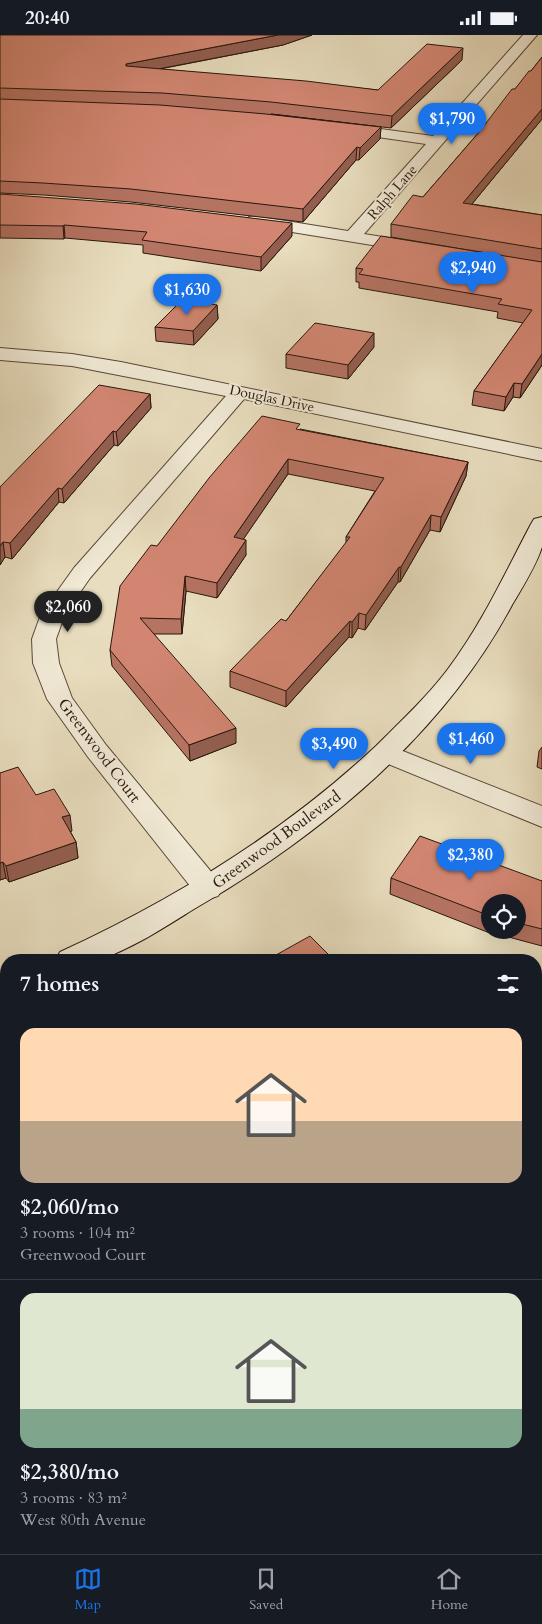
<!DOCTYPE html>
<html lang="en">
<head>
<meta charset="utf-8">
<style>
	body { margin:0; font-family:Cardo,serif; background:#242831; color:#f1f3f6; height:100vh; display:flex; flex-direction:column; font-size:19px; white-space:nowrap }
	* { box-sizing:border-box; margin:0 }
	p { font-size:16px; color:#9ea1a6 }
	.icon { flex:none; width:28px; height:28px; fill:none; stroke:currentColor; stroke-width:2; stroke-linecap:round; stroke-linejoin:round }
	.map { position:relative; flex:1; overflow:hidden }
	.details { position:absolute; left:0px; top:919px; width:542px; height:601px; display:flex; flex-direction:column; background:#171b24; border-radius:20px 20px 0 0; box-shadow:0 5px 20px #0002 }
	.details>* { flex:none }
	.tools { position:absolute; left:481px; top:859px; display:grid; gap:10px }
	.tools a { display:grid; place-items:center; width:45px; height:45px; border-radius:50%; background:#171b24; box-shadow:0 5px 20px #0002; font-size:25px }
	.price { position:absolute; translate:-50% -42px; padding:0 11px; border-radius:18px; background:#1a73e8; color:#fff; font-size:16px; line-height:32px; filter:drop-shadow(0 1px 2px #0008) }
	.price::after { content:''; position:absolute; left:50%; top:30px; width:15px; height:11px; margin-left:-8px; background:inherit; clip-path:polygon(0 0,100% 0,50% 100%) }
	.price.on { background:#222; color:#fff }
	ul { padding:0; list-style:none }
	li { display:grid; align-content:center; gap:10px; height:265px; padding:0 20px }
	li+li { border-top:1px solid #363941 }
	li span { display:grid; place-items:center; height:155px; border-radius:15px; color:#555 }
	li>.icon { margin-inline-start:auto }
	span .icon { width:90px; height:90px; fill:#fffc; stroke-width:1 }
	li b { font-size:21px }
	h2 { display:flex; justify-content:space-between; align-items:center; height:60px; padding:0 20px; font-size:21px }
	.status { display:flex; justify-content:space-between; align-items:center; height:35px; padding:0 25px; background:#171b24; direction:ltr }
	.status svg { height:14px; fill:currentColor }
	.tab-bar { display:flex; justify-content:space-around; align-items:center; height:70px; border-top:1px solid #363941; background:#171b24; font-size:14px; color:#9ea1a6 }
	.tab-bar a { display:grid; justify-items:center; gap:2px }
	.tab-bar .on { color:#1a73e8 }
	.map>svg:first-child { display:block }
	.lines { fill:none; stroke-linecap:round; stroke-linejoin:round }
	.street-casing { stroke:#594838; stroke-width:2 }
	.secondary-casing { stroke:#29170c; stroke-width:2 }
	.street { fill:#f0e9d5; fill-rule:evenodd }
	.secondary { fill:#f0e9d5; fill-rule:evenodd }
	.wall { fill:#b57362; stroke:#29170c; fill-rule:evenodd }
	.shaded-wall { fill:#935e50; stroke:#29170c }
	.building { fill:#d28672; stroke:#29170c }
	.labels { text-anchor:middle; stroke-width:4; stroke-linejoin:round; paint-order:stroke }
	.far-street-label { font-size:14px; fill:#29170c; stroke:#f0e9d5 }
	.street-label { font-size:16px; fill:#29170c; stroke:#f0e9d5 }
</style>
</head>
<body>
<div class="status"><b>20:40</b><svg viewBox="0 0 49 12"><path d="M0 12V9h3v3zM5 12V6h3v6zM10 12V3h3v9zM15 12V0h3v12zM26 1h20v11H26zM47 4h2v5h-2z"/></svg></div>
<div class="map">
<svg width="542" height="1519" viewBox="0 0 542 1519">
	<rect width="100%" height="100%" fill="#e8ddbe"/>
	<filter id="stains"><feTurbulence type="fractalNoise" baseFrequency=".004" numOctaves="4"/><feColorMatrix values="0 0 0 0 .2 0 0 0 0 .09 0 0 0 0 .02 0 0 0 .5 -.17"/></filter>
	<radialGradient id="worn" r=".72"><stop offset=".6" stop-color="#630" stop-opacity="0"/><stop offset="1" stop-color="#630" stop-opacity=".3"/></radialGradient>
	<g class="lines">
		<!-- street casing -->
		<g class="street-casing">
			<path id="street" d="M523,0H537L364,199L421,208L424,212L421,216L415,217L255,191L249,190L247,186L249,182L255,181L348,196L426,109L343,97L338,96L336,93L338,90L343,89L433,101Z
				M0,313L72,319L121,327L542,414V426L244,364L90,543L65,579L56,604L59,628L72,663L106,710L218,845L223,853L218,861L208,864L198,861L88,722L47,664L33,628L32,604L41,579L74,533L226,361L72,331L0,325Z
				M385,709L542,771V792L376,724L372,718L376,712Z
				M542,1339V1377L536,1378V1340Z
				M155,1514H205L203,1519H153Z"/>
		</g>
		<!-- secondary casing -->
		<g class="secondary-casing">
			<path id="secondary" d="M542,482C542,491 542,504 542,512C536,531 522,553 512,570C442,701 321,800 194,874C165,892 133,913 101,924C88,929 69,925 56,925L60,917C175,864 283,798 376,711C401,686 427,662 448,634C482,589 505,538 531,489L534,484Z
				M6,941V966L0,968V943Z"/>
		</g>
		<!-- street -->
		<use href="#street" class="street"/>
		<!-- secondary -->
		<use href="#secondary" class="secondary"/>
	</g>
	<!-- wall -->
	<path class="wall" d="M0,0H312L283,10L160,34L378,55L462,25L391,93L271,79L381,92L380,104L359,125H356L303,187L131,167L44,160L0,158Z
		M542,22V84L472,169L542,180V330L520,363L513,362L504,376L472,370L474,356L523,288L497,283L498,277L359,253V247H356V233L486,218L391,202V189L423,162L480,96L515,54L531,36Z
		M0,159L292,201L261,236L143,218V210L65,203L64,204L0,203Z
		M217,270L218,284L194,310L156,306L155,292Z
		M374,312L348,344L286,333V319Z
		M150,359L151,373L118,411L114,410L64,468L59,467L12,524L5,522L0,530V452Z
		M300,394L468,427L466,441L440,497L430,495L400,547H398L365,595L358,593L352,603L349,602L286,672L230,652V636L286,586L346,508V502L375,456L288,439L243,504L246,520L217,563L186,556L182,599H154L236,708L190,726L112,631L110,615L157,511Z
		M542,712V734L537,732L539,716Z
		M0,738L36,760L72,796H70L76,807L78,823L9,847L6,843L0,845Z
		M391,843L537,845L542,846V911L501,900L500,902L390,859ZM490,868H518V895H490Z
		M542,1161V1251L536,1252V1162Z
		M434,1514H510L511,1519H435Z"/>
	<!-- shaded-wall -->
	<path class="shaded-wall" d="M278,0H312L283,10L127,40L126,29Z
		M463,13L462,25L391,93L392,81Z
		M542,74V84L462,181L463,168Z
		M381,92L380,104L359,125L360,113Z
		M357,112L356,125L303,187V174Z
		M292,188V201L261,236V222Z
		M64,190L65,203L64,204L63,191Z
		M217,270L218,284L194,310L193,296Z
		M374,298V312L348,344V330Z
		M542,319V330L520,363L522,349Z
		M514,348L513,362L504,376L506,362Z
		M150,359L151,373L118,411L116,397Z
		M113,396L114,410L64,468L62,454Z
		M288,424V439L234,518V502Z
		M468,427L466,441L440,497L441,482Z
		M58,453L59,467L12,524L10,508Z
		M431,480L430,495L400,547L401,532Z
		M246,505V520L217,563V548Z
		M3,507L5,522L0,530V511Z
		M399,532L398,547L365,595L366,580Z
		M185,541L186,556L182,599L181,584Z
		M359,578L358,593L352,603V587Z
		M350,586L349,602L286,672V656Z
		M236,693V708L190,726L189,710Z
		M70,780L72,796L64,798L62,782Z
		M76,807L78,823L9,847L6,831Z
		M3,827L6,843L0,845V828Z
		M5,1121L6,1129V1137L0,1140V1123Z
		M6,1441V1457L0,1460V1445Z"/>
	<!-- building -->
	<path class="building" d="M0,0H278L126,29V31L306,46L378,55L427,9L463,13L392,81L271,67L162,58L0,53Z
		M542,22V74L463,168L542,180V214L391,189L413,160L423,162L480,96L512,54H515L529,36H531Z
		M0,64L160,70L266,79L381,92L360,113L357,112L303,174L131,154L43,148L0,146Z
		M0,159L136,169L292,188L261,222L142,205L147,197L64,190L63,191L0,190Z
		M381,201L542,227V319L522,349L514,348L506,362L474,356L532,275L498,269L502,264L359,239L363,234L356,233Z
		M183,264L217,270L193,296L155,292Z
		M315,288L374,298L348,330L286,319Z
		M99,350L150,359L116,397L113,396L62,454L58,453L10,508L3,507L0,511V452Z
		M262,381L300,389L296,394L468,427L441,482L431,480L401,532H399L366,580L359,578L352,587L350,586L286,656L230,636L281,584L286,586L350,502H346L384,443L288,424L234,502L246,505L217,548L185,541L181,584L140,583L236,693L189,710L110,615L120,551L151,510L157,511L209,443Z
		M18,732L36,760L54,754L70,780L62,782L76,807L6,831L3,827L0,828V738Z
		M420,801L542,846V894L518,888V868H490V881L391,843Z
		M310,901L334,925H267Z
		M6,1053V1124L5,1121L0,1123V1056Z
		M542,1161V1237L536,1238V1162Z
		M6,1358V1441L0,1445V1361Z
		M440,1514H510L511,1519H441Z"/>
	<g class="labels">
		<!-- far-street labels -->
		<g class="far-street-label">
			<text transform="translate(392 157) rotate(-49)" y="5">Ralph Lane</text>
			<text transform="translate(272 363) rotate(12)" y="5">Douglas Drive</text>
		</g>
		<!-- street labels -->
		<g class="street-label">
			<text transform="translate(100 715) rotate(53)" y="6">Greenwood Court</text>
			<text transform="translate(276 804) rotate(-36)" y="6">Greenwood Boulevard</text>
		</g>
	</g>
	<rect width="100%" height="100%" filter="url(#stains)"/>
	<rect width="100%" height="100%" fill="url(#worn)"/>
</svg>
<div class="tools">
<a><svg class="icon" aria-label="locate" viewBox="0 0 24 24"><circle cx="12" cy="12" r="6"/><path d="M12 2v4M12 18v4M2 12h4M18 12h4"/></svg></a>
</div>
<b class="price" style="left:452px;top:110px">$1,790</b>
<b class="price" style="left:473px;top:259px">$2,940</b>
<b class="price" style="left:187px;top:281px">$1,630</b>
<b class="price on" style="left:68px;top:598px">$2,060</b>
<b class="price" style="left:471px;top:730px">$1,460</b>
<b class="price" style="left:334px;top:735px">$3,490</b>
<b class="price" style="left:470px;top:846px">$2,380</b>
<section class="details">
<h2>7 homes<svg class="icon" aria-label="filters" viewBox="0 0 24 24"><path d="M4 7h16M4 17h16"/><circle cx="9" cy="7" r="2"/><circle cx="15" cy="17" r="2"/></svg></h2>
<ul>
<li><span style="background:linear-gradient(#ffd9b3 60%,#b9a48a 0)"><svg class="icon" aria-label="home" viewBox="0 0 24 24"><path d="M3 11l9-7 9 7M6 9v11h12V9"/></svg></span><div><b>$2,060/mo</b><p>3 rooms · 104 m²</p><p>Greenwood Court</p></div></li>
<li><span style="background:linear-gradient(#dfe7d0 75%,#7fa58c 0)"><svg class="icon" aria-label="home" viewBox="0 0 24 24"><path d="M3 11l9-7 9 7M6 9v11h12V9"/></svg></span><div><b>$2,380/mo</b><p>3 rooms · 83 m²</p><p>West 80th Avenue</p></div></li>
</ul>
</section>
</div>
<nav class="tab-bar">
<a class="on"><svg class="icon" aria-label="map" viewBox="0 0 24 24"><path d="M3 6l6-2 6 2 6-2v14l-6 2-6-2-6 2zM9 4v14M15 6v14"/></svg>Map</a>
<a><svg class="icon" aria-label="saved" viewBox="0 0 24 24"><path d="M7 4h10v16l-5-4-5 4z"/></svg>Saved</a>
<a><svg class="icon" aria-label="home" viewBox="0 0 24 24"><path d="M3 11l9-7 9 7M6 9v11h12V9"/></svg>Home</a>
</nav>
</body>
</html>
